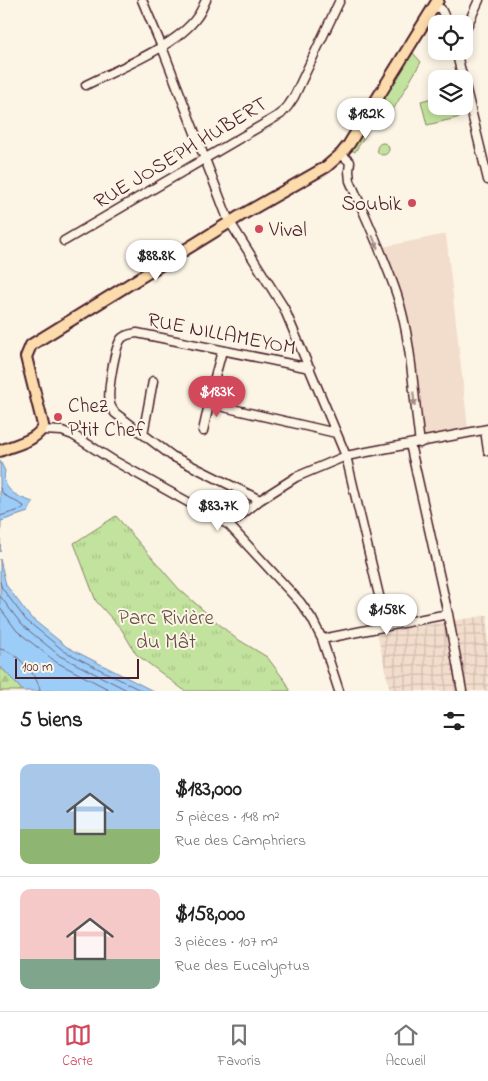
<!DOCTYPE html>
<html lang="fr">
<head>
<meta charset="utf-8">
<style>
	body { margin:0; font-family:"Indie Flower",sans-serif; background:#f6f6f6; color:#222; height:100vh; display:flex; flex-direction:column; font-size:19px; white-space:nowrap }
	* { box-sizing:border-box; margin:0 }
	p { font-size:16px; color:#767676 }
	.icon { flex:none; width:28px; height:28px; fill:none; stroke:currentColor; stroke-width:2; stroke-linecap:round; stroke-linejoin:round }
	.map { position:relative; height:691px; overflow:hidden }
	.sheet { display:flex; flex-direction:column; background:#fff; flex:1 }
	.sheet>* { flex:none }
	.controls { position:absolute; left:428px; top:15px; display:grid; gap:10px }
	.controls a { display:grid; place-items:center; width:45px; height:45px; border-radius:10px; background:#fff; box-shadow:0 2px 8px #0003; font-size:25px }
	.scale { position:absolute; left:15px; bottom:12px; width:124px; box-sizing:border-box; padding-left:5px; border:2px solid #4a1f2b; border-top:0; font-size:14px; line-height:18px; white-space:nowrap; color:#4a1f2b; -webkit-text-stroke:4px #fcf5e5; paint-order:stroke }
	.price { position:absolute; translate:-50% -42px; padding:0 11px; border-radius:18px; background:#fff; color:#222; font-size:16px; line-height:32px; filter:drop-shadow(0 1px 2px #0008) }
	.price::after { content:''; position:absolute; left:50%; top:30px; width:15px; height:11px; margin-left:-8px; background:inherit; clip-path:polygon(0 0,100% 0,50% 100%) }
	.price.selected { background:#d1495b; color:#fff }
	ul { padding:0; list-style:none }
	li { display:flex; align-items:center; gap:15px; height:125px; padding:0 20px }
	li+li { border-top:1px solid #e0e0e0 }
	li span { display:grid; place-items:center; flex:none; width:140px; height:100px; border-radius:10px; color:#555 }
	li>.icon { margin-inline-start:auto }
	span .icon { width:60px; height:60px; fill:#fffc; stroke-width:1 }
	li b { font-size:21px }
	h2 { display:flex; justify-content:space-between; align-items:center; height:60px; padding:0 20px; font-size:21px }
	.menu { display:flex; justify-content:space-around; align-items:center; height:70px; border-top:1px solid #e0e0e0; background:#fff; font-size:14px; color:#767676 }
	.menu a { display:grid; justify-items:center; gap:2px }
	.menu .selected { color:#d1495b }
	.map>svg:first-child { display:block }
	.built { fill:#f2ddcc }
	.industrial { fill:url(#industrial-grid) }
	.grass { fill:#c2e39d; stroke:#868164 }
	.forest { fill:url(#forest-firs); stroke:#868164 }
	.park { fill:url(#park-tufts); stroke:#868164 }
	.water { fill:#9ccdf8; stroke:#7b87a6 }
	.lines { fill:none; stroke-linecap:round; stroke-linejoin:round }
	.shore { stroke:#6b657d; stroke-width:1 }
	.minor-casing { stroke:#4a1f2b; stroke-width:11 }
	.major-casing { stroke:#4a1f2b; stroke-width:14 }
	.minor { stroke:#fcf5e5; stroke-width:8 }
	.major { stroke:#fcdcac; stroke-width:10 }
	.oneway { fill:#a38a88 }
	.poi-dot { fill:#d1495b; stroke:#fcf5e5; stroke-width:2 }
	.labels { text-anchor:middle; stroke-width:4; stroke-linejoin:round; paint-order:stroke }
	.street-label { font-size:21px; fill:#4a1f2b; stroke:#fcf5e5 }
	.poi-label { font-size:21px; fill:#4a1f2b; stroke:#fcf5e5; text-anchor:start }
	.park-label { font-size:21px; fill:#685048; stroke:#fcf5e5 }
</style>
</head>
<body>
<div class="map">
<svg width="488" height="691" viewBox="0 0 488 691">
	<defs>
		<pattern id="industrial-grid" width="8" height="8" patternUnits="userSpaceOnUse" patternTransform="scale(1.25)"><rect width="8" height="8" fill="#f2ddcc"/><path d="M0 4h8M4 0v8" fill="none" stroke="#d1bdaf"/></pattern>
		<pattern id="forest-firs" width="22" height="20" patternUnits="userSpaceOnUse" patternTransform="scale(1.25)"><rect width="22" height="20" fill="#c2e39d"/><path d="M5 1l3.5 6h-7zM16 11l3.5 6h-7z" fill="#a8c287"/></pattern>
		<pattern id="park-tufts" width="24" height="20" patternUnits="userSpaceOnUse" patternTransform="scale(1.25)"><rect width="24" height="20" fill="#c2e39d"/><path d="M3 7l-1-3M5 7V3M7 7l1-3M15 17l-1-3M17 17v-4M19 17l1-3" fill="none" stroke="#a8c287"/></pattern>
	</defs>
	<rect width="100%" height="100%" fill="#fcf5e5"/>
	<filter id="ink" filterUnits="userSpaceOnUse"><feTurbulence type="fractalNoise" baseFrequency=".02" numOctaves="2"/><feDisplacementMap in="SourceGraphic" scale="10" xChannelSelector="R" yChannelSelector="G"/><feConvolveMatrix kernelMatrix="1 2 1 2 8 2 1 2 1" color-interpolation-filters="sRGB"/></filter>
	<g filter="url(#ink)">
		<!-- built -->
		<path class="built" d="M446,234L468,428L423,437L403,298L382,247Z"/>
		<!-- industrial -->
		<path class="industrial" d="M488,615V691H390L377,633Z"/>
		<!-- grass -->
		<path class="grass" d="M413,53L421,62L390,115L381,110L355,152L351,150Z
			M436,97V106H458L461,117L427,125L421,101Z
			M377 149a6 6 0 1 1 12 0a6 6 0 1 1-12 0Z"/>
		<!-- forest -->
		<path class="forest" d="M0,666L23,691H0Z"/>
		<!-- park -->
		<path class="park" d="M116,516L179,589L234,637L267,657L286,682L290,691H185L136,654L122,630L96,601L74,543Z"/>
		<!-- water -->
		<path class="water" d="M0,461L5,471C0,490 20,498 33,502L28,512L1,521L0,552Z
			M0,559L6,585L30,617L67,647L153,691H23L0,666Z"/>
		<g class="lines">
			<!-- shore -->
			<path class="shore" d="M0,488L4,495L24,506L23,509L0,516
				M0,582L2,588L26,620L64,651L142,691
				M0,596L22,625L60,656L129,691
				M0,608L17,631L56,662L112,691
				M0,649C15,650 39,676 40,691"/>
			<!-- minor casing -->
			<g class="minor-casing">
				<path id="minor" d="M142,0L162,47L228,219L284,308L346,456L386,625
					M434,6L441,9L448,24
					M464,30L467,26L479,0
					M456,51L463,79
					M464,81L488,180
					M86,85C118,69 178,45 197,17C201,12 203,6 206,0
					M341,154L350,162L349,171L350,181C366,218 384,256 397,295C412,342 413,394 420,443
					M64,241L281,114L288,106L294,97L340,0
					M222,351L210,395L212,403L215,405L336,433
					M42,430L62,431L73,435L111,459L229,525L300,602L312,619L322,639L339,691
					M485,430L488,451
					M203,431L210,400
					M143,434L153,381
					M410,444L448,614L462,691
					M260,500L172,456L115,413C113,410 110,406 110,403C107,392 115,345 122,338C127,334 131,334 137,333L310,368
					M229,525L260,500L296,477L346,456L488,429
					M322,639L448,614"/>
			</g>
			<!-- major casing -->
			<g class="major-casing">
				<path id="major" d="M0,451C13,445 40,440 43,425L26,357L31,345L240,216L326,167L341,154L349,144L438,0"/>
			</g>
			<!-- minor -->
			<use href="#minor" class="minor"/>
			<!-- major -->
			<use href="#major" class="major"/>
		</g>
		<!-- one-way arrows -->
		<defs><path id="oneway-solid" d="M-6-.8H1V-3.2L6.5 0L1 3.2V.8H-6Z" transform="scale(1.25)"/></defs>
		<g class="oneway">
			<use href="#oneway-solid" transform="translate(375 242) rotate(68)"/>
			<use href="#oneway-solid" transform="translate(414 399) rotate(84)"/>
		</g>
	</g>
	<!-- markers -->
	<g class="poi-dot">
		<circle cx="412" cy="203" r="5"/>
		<circle cx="259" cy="229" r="5"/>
		<circle cx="58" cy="417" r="5"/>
	</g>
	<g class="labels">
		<!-- street labels -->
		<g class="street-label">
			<text transform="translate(180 152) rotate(-31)" y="7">RUE JOSEPH HUBERT</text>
			<text transform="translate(222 333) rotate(11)" y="7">RUE NILLAMEYOM</text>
		</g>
		<!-- poi labels -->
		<g class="poi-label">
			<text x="402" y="210" text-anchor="end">Soubik</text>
			<text x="269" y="236">Vival</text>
			<text x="68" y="412">Chez<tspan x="68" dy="24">P'tit Chef</tspan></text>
		</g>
		<!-- park labels -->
		<g class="park-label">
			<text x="166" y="624">Parc Rivière<tspan x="166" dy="24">du Mât</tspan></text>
		</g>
	</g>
</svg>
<div class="controls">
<a><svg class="icon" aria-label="locate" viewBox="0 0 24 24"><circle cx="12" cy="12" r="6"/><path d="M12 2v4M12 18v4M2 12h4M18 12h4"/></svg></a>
<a><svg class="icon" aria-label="layers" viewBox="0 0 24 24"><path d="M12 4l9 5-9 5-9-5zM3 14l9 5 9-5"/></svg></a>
</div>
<div class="scale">100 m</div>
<b class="price" style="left:366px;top:140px">$182K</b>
<b class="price" style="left:156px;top:282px">$88.8K</b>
<b class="price selected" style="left:217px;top:418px">$183K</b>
<b class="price" style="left:218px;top:532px">$83.7K</b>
<b class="price" style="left:387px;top:636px">$158K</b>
</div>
<section class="sheet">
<h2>5 biens<svg class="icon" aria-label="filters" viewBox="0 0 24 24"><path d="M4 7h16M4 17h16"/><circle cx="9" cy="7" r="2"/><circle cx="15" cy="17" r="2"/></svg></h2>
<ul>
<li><span style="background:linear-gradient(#a9c7e8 65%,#8fb573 0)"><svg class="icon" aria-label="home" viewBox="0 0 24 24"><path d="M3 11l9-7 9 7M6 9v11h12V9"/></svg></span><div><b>$183,000</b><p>5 pièces · 148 m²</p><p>Rue des Camphriers</p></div></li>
<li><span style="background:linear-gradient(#f6c9c9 70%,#7fa58c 0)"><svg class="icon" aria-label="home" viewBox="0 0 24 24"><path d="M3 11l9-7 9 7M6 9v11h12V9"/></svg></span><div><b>$158,000</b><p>3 pièces · 107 m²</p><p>Rue des Eucalyptus</p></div></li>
</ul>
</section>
<nav class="menu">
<a class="selected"><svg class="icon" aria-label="map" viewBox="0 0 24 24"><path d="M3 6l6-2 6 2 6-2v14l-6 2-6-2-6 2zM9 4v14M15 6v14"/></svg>Carte</a>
<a><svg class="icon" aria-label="saved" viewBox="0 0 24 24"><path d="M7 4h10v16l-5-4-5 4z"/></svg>Favoris</a>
<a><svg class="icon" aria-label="home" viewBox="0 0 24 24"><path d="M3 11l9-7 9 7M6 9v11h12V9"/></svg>Accueil</a>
</nav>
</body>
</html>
